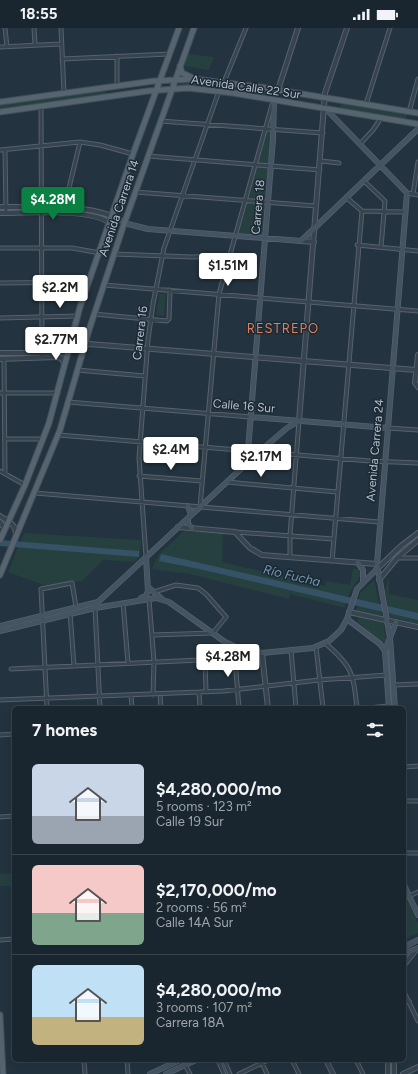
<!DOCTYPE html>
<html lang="en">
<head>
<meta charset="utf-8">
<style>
	body { margin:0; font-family:Figtree,sans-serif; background:#27323b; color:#f1f3f6; height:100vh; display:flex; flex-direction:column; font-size:15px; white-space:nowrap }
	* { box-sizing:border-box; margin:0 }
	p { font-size:13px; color:#9fa5aa }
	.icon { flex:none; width:22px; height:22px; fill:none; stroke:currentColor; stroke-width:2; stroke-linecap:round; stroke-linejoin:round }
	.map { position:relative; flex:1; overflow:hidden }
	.sheet { position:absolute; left:12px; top:678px; width:394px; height:356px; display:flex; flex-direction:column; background:#1a262f; border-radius:6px; box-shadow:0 4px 16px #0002,0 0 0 1px #38434b }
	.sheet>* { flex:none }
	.price { position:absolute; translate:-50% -34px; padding:0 9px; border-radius:4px; background:#fff; color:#222; font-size:13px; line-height:26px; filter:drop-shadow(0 1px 2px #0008) }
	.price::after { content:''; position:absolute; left:50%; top:24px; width:12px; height:9px; margin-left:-6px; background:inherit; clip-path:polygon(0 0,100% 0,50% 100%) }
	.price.on { background:#0b8043; color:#fff }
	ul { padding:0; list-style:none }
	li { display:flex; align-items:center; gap:12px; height:100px; padding:0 20px }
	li+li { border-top:1px solid #38434b }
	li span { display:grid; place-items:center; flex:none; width:112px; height:80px; border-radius:6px; color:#555 }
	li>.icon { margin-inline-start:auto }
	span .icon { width:48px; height:48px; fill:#fffc; stroke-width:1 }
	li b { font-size:17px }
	h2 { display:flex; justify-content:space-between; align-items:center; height:48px; padding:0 20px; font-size:17px }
	.status { display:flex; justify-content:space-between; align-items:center; height:28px; padding:0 20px; background:#1a262f; direction:ltr }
	.status svg { height:11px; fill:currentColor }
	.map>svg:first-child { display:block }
	.green { fill:#25403f }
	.water { fill:#355267 }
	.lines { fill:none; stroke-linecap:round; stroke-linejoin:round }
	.minor-casing { stroke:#55626d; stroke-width:5 }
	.tertiary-casing { stroke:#55626d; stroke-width:6 }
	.secondary-casing { stroke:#55626d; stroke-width:6 }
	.primary-casing { stroke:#43505b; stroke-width:7 }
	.minor { stroke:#37444f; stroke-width:3 }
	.tertiary { stroke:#37444f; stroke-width:4 }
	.secondary { stroke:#455462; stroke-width:4.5 }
	.primary { stroke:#55646f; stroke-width:5 }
	.labels { text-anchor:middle; stroke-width:3; stroke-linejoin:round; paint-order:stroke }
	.street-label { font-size:12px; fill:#b3bfca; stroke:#1c2934 }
	.neighbourhood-label { font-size:13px; letter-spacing:1px; fill:#da815e; stroke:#1c2934 }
	.water-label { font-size:13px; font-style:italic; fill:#7195af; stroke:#1c2934 }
</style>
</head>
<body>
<div class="status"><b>18:55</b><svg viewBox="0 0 49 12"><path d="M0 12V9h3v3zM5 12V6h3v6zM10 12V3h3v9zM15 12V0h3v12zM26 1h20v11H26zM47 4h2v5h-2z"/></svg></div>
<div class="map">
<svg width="418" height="1046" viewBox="0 0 418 1046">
	<rect width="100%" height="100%" fill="#23333f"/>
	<!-- green -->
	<path class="green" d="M188,26L214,29L209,42L185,38L184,37Z
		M180,54L232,58L270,64L268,69L213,59L179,57Z
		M105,62L106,66L0,81V77Z
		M341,76L407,86L406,91L340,80Z
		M273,81L262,207L239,205Z
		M159,266H166L164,288L156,287Z
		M184,503L223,505L222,534L325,558L326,553L350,557L353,541H359L360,548L349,566L345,580L290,566L289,571L190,546L152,541L159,526Z
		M24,505L141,512L140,528L134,534L103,532L82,553L49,559L8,544Z
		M389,548V566L418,572V596L390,589L385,562Z
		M374,552L382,588L356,583L360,565Z
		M360,588L383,594L388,621L359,595L357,591Z
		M14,845V858H0V846Z
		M404,865L418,895V905L404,912Z"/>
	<!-- water -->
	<path class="water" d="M0,512L139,523V529L0,518Z
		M161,526L418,585V592L199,541L159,533Z"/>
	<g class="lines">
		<!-- minor casing -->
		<g class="minor-casing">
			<path id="minor" d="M5,0L7,19
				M34,0L35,16
				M61,0L64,65
				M0,19L61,16
				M117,28V58
				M62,31L169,26
				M224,54L246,0
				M366,76L390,0
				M41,78L42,327
				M409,84L418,51
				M160,93L323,105
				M360,116L373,102L379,93
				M0,122L80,114L100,117L133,126
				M5,122L6,185
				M148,128L320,142
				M321,133L339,135
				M364,153L385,173L381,219
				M135,164L316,178
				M407,165L418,167
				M413,166L418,134
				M347,170L362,183
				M362,183L405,184
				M63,185L80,114
				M357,217L418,223
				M0,220H72L100,225
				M114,226L192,229L228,228
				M0,255L89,254
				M104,257L418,283
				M94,286L167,293L169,291L170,262
				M0,290L78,288
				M4,331L5,446
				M77,342L145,348
				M0,365H58
				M68,374L251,389
				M388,400L418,402
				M59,407L370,433L418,435
				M5,411H43
				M0,443L25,457
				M139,448L202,453
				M227,454L337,464
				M35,465L379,494
				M200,479L219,266L272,77
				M235,504L333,511
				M146,529L139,430L148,312L153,276L164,220L219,63
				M290,529V507L299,393
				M397,530H418
				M332,533L362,183
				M149,571L154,634L153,667
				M123,575L128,635
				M95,580L100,680
				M70,585L74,638
				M152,607L213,605L226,589L206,566L198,560L176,557L154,564
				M325,615C353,639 353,645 357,680
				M234,619L239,680
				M316,619L323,680
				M291,622L296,680
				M205,631L206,663
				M11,641L221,631
				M394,657L418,656
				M199,664L200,680
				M160,666L161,680
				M131,667L132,680
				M0,672L224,663L319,652L387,647
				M47,680L41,561L72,555L76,579
				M368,680L388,678
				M0,707L14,706
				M404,739L418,738
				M404,773H418
				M0,789L14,788
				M404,825H418
				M409,868L418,864
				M0,912L14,911
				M404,964L418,993
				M84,1032L85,1046
				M127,1032L128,1046
				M218,1032L224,1046
				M224,1032L230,1046
				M292,1032L299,1046
				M356,1032L363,1046
				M262,1035L267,1046
				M185,1037L190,1046
				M239,1046L268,1032"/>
		</g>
		<!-- tertiary casing -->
		<g class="tertiary-casing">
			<path id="tertiary" d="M278,62L298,0
				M0,179C36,180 78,175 112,188
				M0,185C25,185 91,180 110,195
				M301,213L314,214
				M0,325H62L89,316L416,342
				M418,327L415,355L418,359
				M0,331L56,329L61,330L65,336
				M299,393L325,65L347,0
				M0,488C7,493 16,496 16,506
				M0,494L5,501
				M178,499L235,504L250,520L262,527L377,536
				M377,541L401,518L418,505
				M379,552L397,530L418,512
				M349,584L418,599
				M262,625L268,680
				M404,937L416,922
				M404,972L409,974
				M326,1032L333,1046
				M388,1032V1046
				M394,1046V1032
				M403,1046L418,1039"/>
		</g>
		<!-- secondary casing -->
		<g class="secondary-casing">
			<path id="secondary" d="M325,80L407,165L377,536L390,610L395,680
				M112,188L128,196L148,201L301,213L418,101
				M251,389L388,400
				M247,435L273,111L274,72L278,62
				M188,478L191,487
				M188,490V496L192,500
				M358,535L363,542V553
				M148,559L161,570
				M141,570L146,568L148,563L146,529
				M95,580L98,574L259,424L287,400L299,393
				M347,591L380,616L385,623L389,680
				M0,598L98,574
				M0,603L95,580L156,570L169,574L225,614L240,621L262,625L313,620L329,613L341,602L347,591L357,561L377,541
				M385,623L396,594
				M404,857L418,887
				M404,919L418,912
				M404,926L418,920
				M150,1046L180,1032
				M166,1046L196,1032"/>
		</g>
		<!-- primary casing -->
		<g class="primary-casing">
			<path id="primary" d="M180,38L182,45L191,49
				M0,74L154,53L194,51L260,59L418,85
				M0,84L148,63L188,60L233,65L418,96
				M0,512L25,457L49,395L80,279L133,126L179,0
				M0,547L60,402L90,299L123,199L194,0
				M0,987L3,1046"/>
		</g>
		<!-- minor -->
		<use href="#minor" class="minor"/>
		<!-- tertiary -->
		<use href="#tertiary" class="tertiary"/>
		<!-- secondary -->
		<use href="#secondary" class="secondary"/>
		<!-- primary -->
		<use href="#primary" class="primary"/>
	</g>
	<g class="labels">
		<!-- street labels -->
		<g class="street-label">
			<text transform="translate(246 59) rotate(8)" y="4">Avenida Calle 22 Sur</text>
			<text transform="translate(258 179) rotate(-85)" y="4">Carrera 18</text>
			<text transform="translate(119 180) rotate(-71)" y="4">Avenida Carrera 14</text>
			<text transform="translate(140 305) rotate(-83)" y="4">Carrera 16</text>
			<text transform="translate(244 378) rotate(5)" y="4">Calle 16 Sur</text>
			<text transform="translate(375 422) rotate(-85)" y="4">Avenida Carrera 24</text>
		</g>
		<!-- neighbourhood labels -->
		<g class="neighbourhood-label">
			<text x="283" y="305">RESTREPO</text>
		</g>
		<!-- water labels -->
		<g class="water-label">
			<text transform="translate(292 547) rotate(13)" y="5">Río Fucha</text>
		</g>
	</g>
</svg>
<b class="price on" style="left:53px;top:193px">$4.28M</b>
<b class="price" style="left:228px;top:259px">$1.51M</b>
<b class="price" style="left:60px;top:281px">$2.2M</b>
<b class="price" style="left:56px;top:333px">$2.77M</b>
<b class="price" style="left:171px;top:443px">$2.4M</b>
<b class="price" style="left:261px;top:450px">$2.17M</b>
<b class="price" style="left:228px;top:650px">$4.28M</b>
<section class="sheet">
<h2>7 homes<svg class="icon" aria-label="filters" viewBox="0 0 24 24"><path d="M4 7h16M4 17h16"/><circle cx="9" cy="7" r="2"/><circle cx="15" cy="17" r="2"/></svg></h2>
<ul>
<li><span style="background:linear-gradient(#c9d6e8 65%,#9aa5b1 0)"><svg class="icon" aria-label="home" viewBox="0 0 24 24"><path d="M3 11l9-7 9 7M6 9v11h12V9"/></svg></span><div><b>$4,280,000/mo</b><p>5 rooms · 123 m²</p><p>Calle 19 Sur</p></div></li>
<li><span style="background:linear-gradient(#f6c9c9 60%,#7fa58c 0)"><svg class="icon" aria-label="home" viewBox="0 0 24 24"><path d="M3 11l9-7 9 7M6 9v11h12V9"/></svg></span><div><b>$2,170,000/mo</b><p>2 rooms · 56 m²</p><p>Calle 14A Sur</p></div></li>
<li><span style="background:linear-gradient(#bfe0f5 65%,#c2b280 0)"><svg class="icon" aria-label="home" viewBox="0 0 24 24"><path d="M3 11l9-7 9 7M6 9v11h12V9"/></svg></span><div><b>$4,280,000/mo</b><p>3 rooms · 107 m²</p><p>Carrera 18A</p></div></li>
</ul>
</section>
</div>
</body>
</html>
